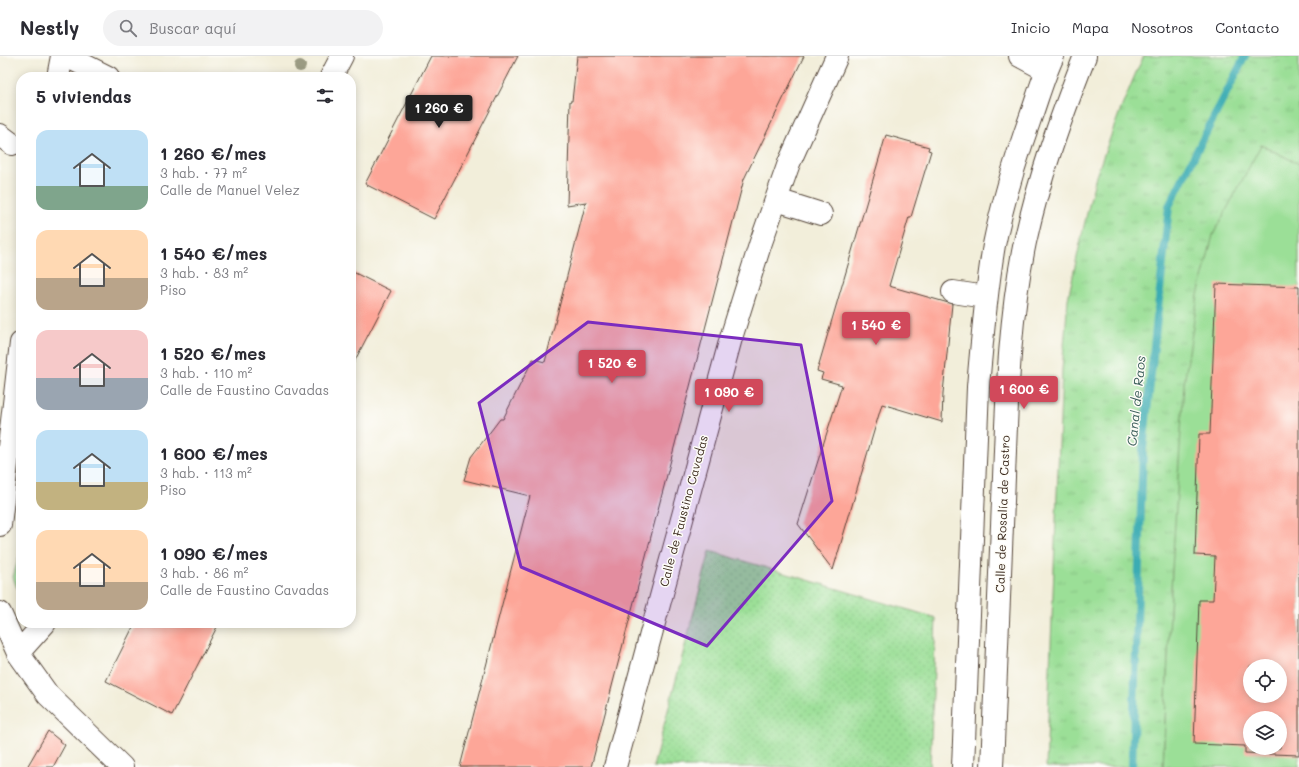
<!DOCTYPE html>
<html lang="es">
<head>
<meta charset="utf-8">
<style>
	body { margin:0; font-family:Mali,sans-serif; background:#f2f2f3; color:#2b2b33; height:100vh; display:flex; flex-direction:column; font-size:15px; white-space:nowrap }
	* { box-sizing:border-box; margin:0 }
	p { font-size:13px; color:#7c7c81 }
	.icon { flex:none; width:22px; height:22px; fill:none; stroke:currentColor; stroke-width:2; stroke-linecap:round; stroke-linejoin:round }
	.map { position:relative; flex:1; overflow:hidden }
	.sheet { position:absolute; left:16px; top:16px; width:340px; height:556px; display:flex; flex-direction:column; background:#fff; border-radius:16px; box-shadow:0 2px 10px #0003 }
	.sheet>* { flex:none }
	.controls { position:absolute; left:1243px; top:603px; display:grid; gap:8px }
	.controls a { display:grid; place-items:center; width:44px; height:44px; border-radius:50%; background:#fff; box-shadow:0 2px 10px #0003; font-size:20px }
	.price { position:absolute; translate:-50% -34px; padding:0 9px; border-radius:4px; background:#d1495b; color:#fff; font-size:13px; line-height:26px; filter:drop-shadow(0 1px 2px #0008) }
	.price::after { content:''; position:absolute; left:50%; top:24px; width:12px; height:9px; margin-left:-6px; background:inherit; clip-path:polygon(0 0,100% 0,50% 100%) }
	.price.selected { background:#222; color:#fff }
	ul { padding:0; list-style:none }
	li { display:flex; align-items:center; gap:12px; height:100px; padding:0 20px }
	li span { display:grid; place-items:center; flex:none; width:112px; height:80px; border-radius:12px; color:#555 }
	li>.icon { margin-inline-start:auto }
	span .icon { width:48px; height:48px; fill:#fffc; stroke-width:1 }
	li b { font-size:17px }
	h2 { display:flex; justify-content:space-between; align-items:center; height:48px; padding:0 20px; font-size:17px }
	header { display:flex; align-items:center; gap:24px; box-sizing:border-box; height:56px; padding:0 20px; background:#fff; border-bottom:1px solid #e1e1e2 }
	header strong { font-size:19px }
	nav { display:flex; gap:22px; margin-inline-start:auto; font-size:14px }
	.search { width:280px; height:36px; background:#f2f2f3; display:flex; align-items:center; gap:10px; box-sizing:border-box; padding:0 14px; border-radius:22px; color:#7c7c81; font-size:15px }
	.map>svg:first-child { display:block }
	.grass { fill:url(#grass-dots); stroke:#6b845a }
	.park { fill:url(#park-tufts); stroke:#6b845a }
	.pitch { fill:#9bdf97; stroke:#6b845a; fill-rule:evenodd }
	.lines { fill:none; stroke-linecap:round; stroke-linejoin:round }
	.stream { stroke:#3aacb3; stroke-width:8 }
	.building { fill:#fda698; fill-rule:evenodd }
	.minor-casing { stroke:#56473a; stroke-width:24 }
	.minor { stroke:#fff; stroke-width:22 }
	.tree { fill:#9b9b83 }
	.marked { fill:#7b2cbf; fill-opacity:0.2; stroke:#7b2cbf; stroke-width:3; stroke-linejoin:round }
	.labels { text-anchor:middle; stroke-width:3; stroke-linejoin:round; paint-order:stroke }
	.street-label { font-size:12px; fill:#3b2a1e; stroke:#fdfcf7 }
	.water-label { font-size:13px; font-style:italic; fill:#3b5e5a; stroke:#fdfcf7 }
</style>
</head>
<body>
<header>
<strong>Nestly</strong>
<div class="search"><svg class="icon" aria-label="search" viewBox="0 0 24 24"><circle cx="10" cy="10" r="6"/><path d="M15 15l6 6"/></svg>Buscar aquí</div>
<nav><a>Inicio</a><a>Mapa</a><a>Nosotros</a><a>Contacto</a></nav>
</header>
<div class="map">
<svg width="1299" height="711" viewBox="0 0 1299 711">
	<defs>
		<pattern id="grass-dots" width="8" height="8" patternUnits="userSpaceOnUse"><rect width="8" height="8" fill="#9bdf97"/><path d="M2 2h.1M6 6h.1" fill="none" stroke="#86c082" stroke-width="1.8" stroke-linecap="round"/></pattern>
		<pattern id="park-tufts" width="24" height="20" patternUnits="userSpaceOnUse"><rect width="24" height="20" fill="#9bdf97"/><path d="M3 7l-1-3M5 7V3M7 7l1-3M15 17l-1-3M17 17v-4M19 17l1-3" fill="none" stroke="#86c082"/></pattern>
	</defs>
	<rect width="100%" height="100%" fill="#fdfcf7"/>
	<filter id="ink" filterUnits="userSpaceOnUse"><feTurbulence type="fractalNoise" baseFrequency=".025" numOctaves="2"/><feDisplacementMap in="SourceGraphic" scale="8" xChannelSelector="R" yChannelSelector="G"/><feConvolveMatrix kernelMatrix="1 2 1 2 8 2 1 2 1" color-interpolation-filters="sRGB"/></filter>
	<filter id="wash" filterUnits="userSpaceOnUse"><feTurbulence type="fractalNoise" baseFrequency=".012" numOctaves="4" result="noise"/><feDisplacementMap in="SourceGraphic" scale="16" xChannelSelector="R" yChannelSelector="G"/><feGaussianBlur stdDeviation="0.9" result="paint"/><feColorMatrix in="noise" values="0 0 0 0 0 0 0 0 0 0 0 0 0 0 0 0 0 1.4 0 .05"/><feComposite in="paint" operator="in"/></filter>
	<g filter="url(#wash)">
		<rect width="100%" height="100%" fill="#f2eeda"/>
		<!-- grass -->
		<path class="grass" d="M710,495L936,562L930,711H653Z"/>
		<!-- park -->
		<path class="park" d="M1144,0H1299V108L1261,89L1172,514L1163,711H1046L1062,314L1068,243L1082,178L1096,120L1120,55L1137,14Z
			M21,493V535L17,532L13,521Z"/>
		<!-- pitch -->
		<path class="pitch" d="M1261,89L1299,108V711H1163L1172,514L1184,328L1198,239L1213,179ZM1250,610H1280V640H1250ZM1250,662H1280V692H1250Z"/>
		<g class="lines">
			<!-- stream -->
			<path class="stream" d="M1132,711L1143,393L1169,150L1245,0"/>
		</g>
		<g id="blocks">
			<!-- building -->
			<path class="building" d="M431,0H518L434,163L365,128Z
				M577,0H804L744,123L591,711H460L530,440L464,424L471,401L500,363H503L533,303L545,306L586,146L567,149L570,45H572Z
				M886,79L929,91L928,94L931,95L911,161H909L889,230L952,248L943,337L942,366L882,348L833,514L798,468L842,329L821,323L823,317L817,315Z
				M351,215L391,235L351,312Z
				M1216,228L1299,231V699L1245,697V690L1194,688L1199,544H1213L1215,500L1195,499L1199,378H1210ZM1250,610H1280V640H1250ZM1250,662H1280V692H1250Z
				M135,567H219L172,659L106,625Z
				M48,675L65,689L53,711H27Z"/>
		</g>
	</g>
	<g filter="url(#ink)">
		<use href="#blocks" fill-opacity="0" stroke="#56473a" stroke-width="1"/>
		<g class="lines">
			<!-- minor casing -->
			<g class="minor-casing">
				<path id="minor" d="M66,0L108,21
					M1020,0L1046,14
					M58,21L62,0
					M331,21L342,0
					M0,79L12,88
					M777,144L821,158
					M953,236L986,241
					M0,469L21,287
					M0,557L18,597L48,639L122,711
					M18,597L45,567
					M615,711L731,282L760,189L789,107L837,0
					M963,711L978,331C982,283 986,236 994,189C1003,145 1016,102 1031,60C1038,40 1044,19 1053,0
					M992,711C996,614 1000,518 1004,421C1007,343 1009,263 1025,186C1039,122 1061,61 1085,0"/>
			</g>
			<!-- minor -->
			<use href="#minor" class="minor"/>
		</g>
		<!-- trees -->
		<circle class="tree" cx="300" cy="10" r="6"/>
	</g>
	<!-- marked area -->
	<path class="marked" d="M588,266L801,289L832,445L707,590L521,511L479,347Z"/>
	<g class="labels">
		<!-- street labels -->
		<g class="street-label">
			<text transform="translate(684 455) rotate(-75)" y="4">Calle de Faustino Cavadas</text>
			<text transform="translate(1003 458) rotate(-88)" y="4">Calle de Rosalía de Castro</text>
		</g>
		<!-- water labels -->
		<g class="water-label">
			<text transform="translate(1136 345) rotate(-84)" y="5">Canal de Raos</text>
		</g>
	</g>
</svg>
<div class="controls">
<a><svg class="icon" aria-label="locate" viewBox="0 0 24 24"><circle cx="12" cy="12" r="6"/><path d="M12 2v4M12 18v4M2 12h4M18 12h4"/></svg></a>
<a><svg class="icon" aria-label="layers" viewBox="0 0 24 24"><path d="M12 4l9 5-9 5-9-5zM3 14l9 5 9-5"/></svg></a>
</div>
<b class="price selected" style="left:439px;top:73px">1 260 €</b>
<b class="price" style="left:876px;top:290px">1 540 €</b>
<b class="price" style="left:612px;top:328px">1 520 €</b>
<b class="price" style="left:1024px;top:354px">1 600 €</b>
<b class="price" style="left:729px;top:357px">1 090 €</b>
<section class="sheet">
<h2>5 viviendas<svg class="icon" aria-label="filters" viewBox="0 0 24 24"><path d="M4 7h16M4 17h16"/><circle cx="9" cy="7" r="2"/><circle cx="15" cy="17" r="2"/></svg></h2>
<ul>
<li><span style="background:linear-gradient(#bfe0f5 70%,#7fa58c 0)"><svg class="icon" aria-label="home" viewBox="0 0 24 24"><path d="M3 11l9-7 9 7M6 9v11h12V9"/></svg></span><div><b>1 260 €/mes</b><p>3 hab. · 77 m²</p><p>Calle de Manuel Velez</p></div></li>
<li><span style="background:linear-gradient(#ffd9b3 60%,#b9a48a 0)"><svg class="icon" aria-label="home" viewBox="0 0 24 24"><path d="M3 11l9-7 9 7M6 9v11h12V9"/></svg></span><div><b>1 540 €/mes</b><p>3 hab. · 83 m²</p><p>Piso</p></div></li>
<li><span style="background:linear-gradient(#f6c9c9 60%,#9aa5b1 0)"><svg class="icon" aria-label="home" viewBox="0 0 24 24"><path d="M3 11l9-7 9 7M6 9v11h12V9"/></svg></span><div><b>1 520 €/mes</b><p>3 hab. · 110 m²</p><p>Calle de Faustino Cavadas</p></div></li>
<li><span style="background:linear-gradient(#bfe0f5 65%,#c2b280 0)"><svg class="icon" aria-label="home" viewBox="0 0 24 24"><path d="M3 11l9-7 9 7M6 9v11h12V9"/></svg></span><div><b>1 600 €/mes</b><p>3 hab. · 113 m²</p><p>Piso</p></div></li>
<li><span style="background:linear-gradient(#ffd9b3 65%,#b9a48a 0)"><svg class="icon" aria-label="home" viewBox="0 0 24 24"><path d="M3 11l9-7 9 7M6 9v11h12V9"/></svg></span><div><b>1 090 €/mes</b><p>3 hab. · 86 m²</p><p>Calle de Faustino Cavadas</p></div></li>
</ul>
</section>
</div>
</body>
</html>
